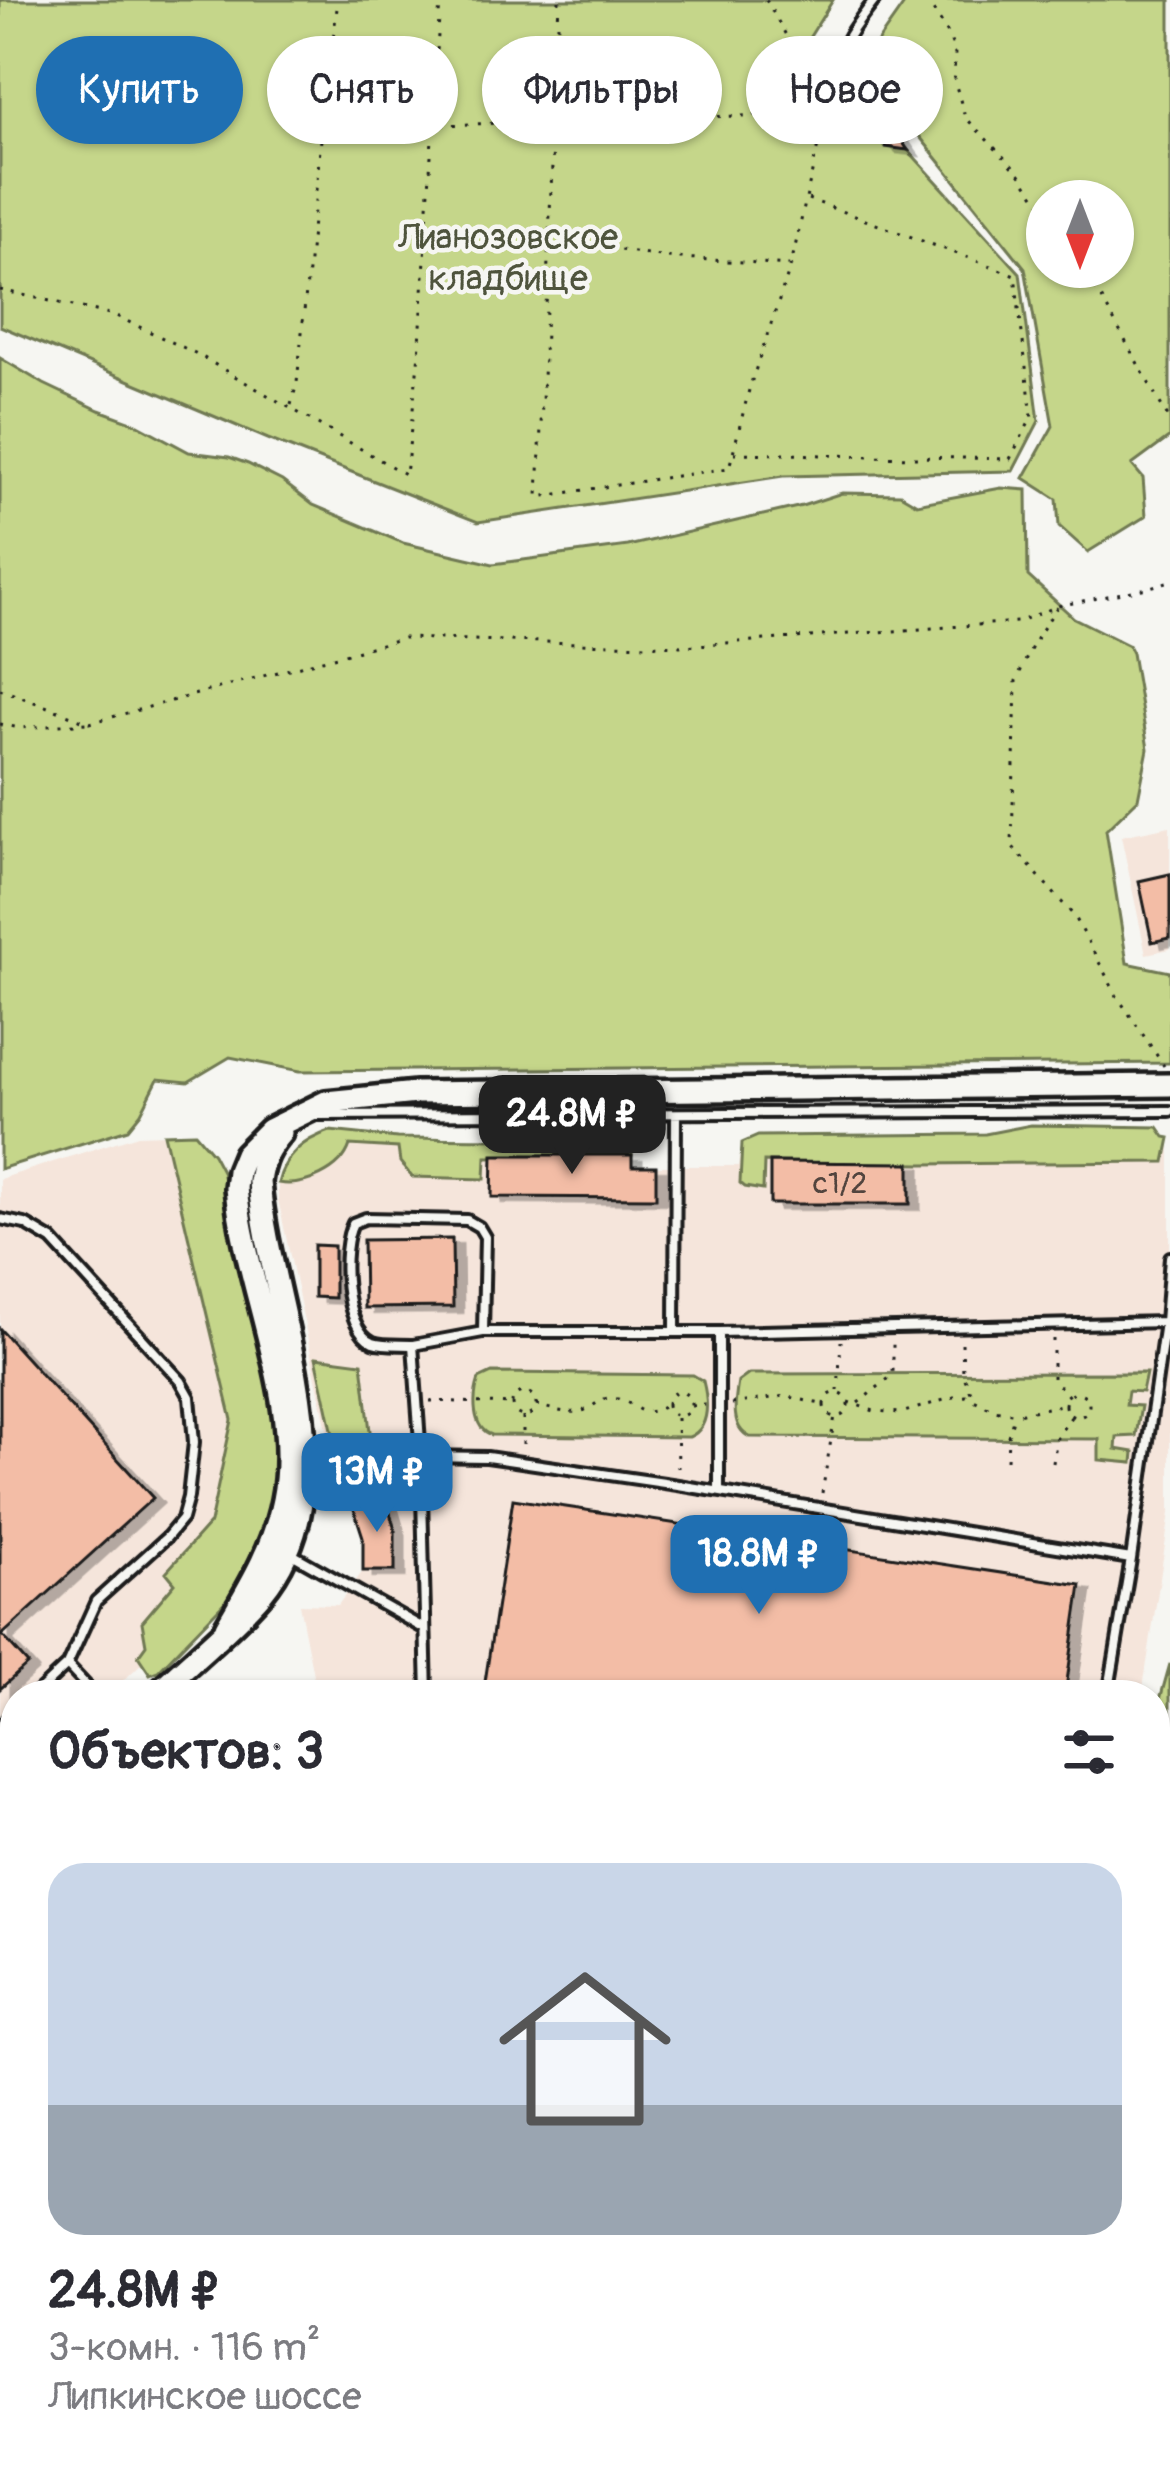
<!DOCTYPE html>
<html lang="ru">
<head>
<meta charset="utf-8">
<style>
	body { margin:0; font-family:Pangolin,sans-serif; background:#f7f7f7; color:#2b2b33; height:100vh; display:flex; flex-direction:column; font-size:45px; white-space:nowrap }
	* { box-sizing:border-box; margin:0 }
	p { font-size:39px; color:#7c7c81 }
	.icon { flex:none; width:66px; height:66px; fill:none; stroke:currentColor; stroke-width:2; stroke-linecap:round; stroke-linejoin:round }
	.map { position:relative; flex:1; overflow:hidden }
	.panel { position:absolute; left:0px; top:1680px; width:1170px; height:807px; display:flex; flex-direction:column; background:#fff; border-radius:48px 48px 0 0; box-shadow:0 3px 9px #0004 }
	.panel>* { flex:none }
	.top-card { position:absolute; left:36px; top:36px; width:1098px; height:108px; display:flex; gap:24px }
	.needle { width:78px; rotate:180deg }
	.tools { position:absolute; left:1026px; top:180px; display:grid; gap:24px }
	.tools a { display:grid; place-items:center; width:108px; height:108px; border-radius:50%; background:#fff; box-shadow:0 3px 9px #0004; font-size:60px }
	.price { position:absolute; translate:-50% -102px; padding:0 27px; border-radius:24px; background:#1f6fb2; color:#fff; font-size:39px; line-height:78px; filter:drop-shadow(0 3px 6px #0008) }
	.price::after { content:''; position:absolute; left:50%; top:72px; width:36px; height:27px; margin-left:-18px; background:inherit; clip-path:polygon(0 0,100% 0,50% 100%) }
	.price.current { background:#222; color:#fff }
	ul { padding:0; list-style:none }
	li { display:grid; align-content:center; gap:24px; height:636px; padding:0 48px }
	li+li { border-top:3px solid #e1e1e2 }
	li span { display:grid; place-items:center; height:372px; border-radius:36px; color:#555 }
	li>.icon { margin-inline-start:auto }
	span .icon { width:216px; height:216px; fill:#fffc; stroke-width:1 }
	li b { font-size:51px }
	h2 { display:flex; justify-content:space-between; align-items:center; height:144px; padding:0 48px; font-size:51px }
	.pill { padding:0 42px; border-radius:54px; background:#fff; box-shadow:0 3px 9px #0004; font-size:42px; line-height:108px }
	.pill.current { background:#1f6fb2; color:#fff }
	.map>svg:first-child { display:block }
	.built { fill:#f5e5db }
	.green { fill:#c5d68a; stroke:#707953; stroke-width:3; fill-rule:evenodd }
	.building { fill:#f3bda6; stroke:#1c1c1c; stroke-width:3; filter:url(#shadow) }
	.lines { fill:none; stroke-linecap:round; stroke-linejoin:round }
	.lane-casing { stroke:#1c1c1c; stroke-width:16 }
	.secondary-casing { stroke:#1c1c1c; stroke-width:30 }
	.path { stroke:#1c1c1c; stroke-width:3; stroke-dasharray:3 9; stroke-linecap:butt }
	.lane { stroke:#f6f6f2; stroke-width:8 }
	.secondary { stroke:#f6f6f2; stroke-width:21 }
	.labels { text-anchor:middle; stroke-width:9; stroke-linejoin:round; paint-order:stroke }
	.number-label { font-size:30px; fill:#52443e }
	.park-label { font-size:36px; fill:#4f543d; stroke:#f6f6f2 }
</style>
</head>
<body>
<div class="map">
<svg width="1170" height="2485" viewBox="0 0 1170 2485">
	<defs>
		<filter id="shadow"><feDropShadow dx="10" dy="5.5" stdDeviation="0" flood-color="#0004"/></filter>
	</defs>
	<rect width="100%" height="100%" fill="#f6f6f2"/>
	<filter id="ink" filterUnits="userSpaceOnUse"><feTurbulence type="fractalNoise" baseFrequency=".00833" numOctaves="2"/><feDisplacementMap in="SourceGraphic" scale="24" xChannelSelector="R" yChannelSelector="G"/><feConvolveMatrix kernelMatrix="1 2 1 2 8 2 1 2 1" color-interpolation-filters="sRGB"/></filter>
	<g filter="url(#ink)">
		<!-- built -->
		<path class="built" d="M1170,826V949L1146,954L1121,836Z
			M1031,1125L1158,1127L1165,1137L1170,1138V1513L1142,1695H317L299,1604L338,1605L363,1571V1537L353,1506L343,1505L278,1199V1184L282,1168L303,1144L330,1131L397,1138L500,1139L520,1146L632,1145L633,1166H738L742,1143L758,1136L985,1134Z
			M195,1133L270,1428L239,1571L108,1695H15V1787L0,1802V1179L138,1135Z
			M506,2472H1023L1021,2485H509Z"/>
		<!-- green -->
		<path class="green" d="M0,0H833L804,46L816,65L853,88L874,114L880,110L908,150L1020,273L1039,421L1013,471L783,476L478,522L268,439L0,326Z
			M907,0H1170V437L1132,465L1143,478L1146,516L1088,552L1059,526L1057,499L1024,478L1053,426L1025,268L900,112L876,75L862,64ZM1047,201H1113V267H1047Z
			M0,358L44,384L99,410L135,423L189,452L229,457L248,464L282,481L313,505L403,543L493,564L628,546L802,506L842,493L900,494L917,504L1001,488L1027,490L1028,576L1074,618L1128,645L1132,653L1148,749L1138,799L1106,830L1127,963L1170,972V1063L300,1071L230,1057L188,1082L158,1079L141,1113L128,1129L0,1169Z
			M1031,1125L1158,1127L1165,1137L1170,1138L1165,1162L922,1164L764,1162L763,1190L745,1187L740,1183L742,1143L758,1136L985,1134Z
			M330,1131L397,1138L500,1139L520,1146L632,1145V1155L486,1157L485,1179L412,1177L400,1162L398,1148L350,1145C342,1171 303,1188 278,1183C285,1155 303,1140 330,1131Z
			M195,1133L213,1154L222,1171L277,1427L280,1475L268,1524L242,1584L158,1671L150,1674L138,1656L146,1645L142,1622L175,1583L166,1572L210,1523L232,1420L164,1134Z
			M316,1357L362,1363L376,1482L364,1496L346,1493Z
			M492,1373L693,1375L703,1381C708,1401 711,1428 689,1437L492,1435C471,1428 473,1397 479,1379Z
			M1146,1373L1142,1392L1128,1391L1126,1405L1141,1406L1136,1436L1117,1437L1116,1449L1134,1452L1133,1463L1099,1460V1439L750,1437C730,1428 735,1401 738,1382L749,1374Z
			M1170,1664V1859L1155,1958V1717Z
			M15,1758V1819L0,1835V1772Z
			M15,1870V2472H49L48,2485H0V1885Z
			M1170,1920V2485H1133L1084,2479L1085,2472H1155V2017Z
			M1036,2472H1078L1077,2482L1098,2485H1033Z"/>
		<!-- building -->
		<path class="building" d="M795,84L817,85L816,100L794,99Z
			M833,101L855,109L849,129L826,121Z
			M880,110L908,150L886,147L867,119Z
			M1170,874V938L1152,942L1139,881Z
			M493,1155H632V1166H656V1198L492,1197Z
			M770,1162L910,1163V1204H770Z
			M452,1239L453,1307L364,1308L363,1240Z
			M314,1245L334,1246V1298L314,1297Z
			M0,1329L153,1498L2,1635L28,1664L0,1689Z
			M385,1496L395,1530V1571H363V1537L353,1506Z
			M513,1499L1081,1585L1065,1695H483Z"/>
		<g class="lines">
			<!-- lane casing -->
			<g class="lane-casing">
				<path id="lane" d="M834,77C841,42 854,27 875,0
					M317,1115L1170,1111
					M0,1219L25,1224L52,1240L181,1381L190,1397L194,1442L188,1497L182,1519L167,1537L96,1601L67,1665L35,1695
					M1165,1322L1170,1257
					M675,1331L676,1114
					M413,1345C402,1344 384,1346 373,1342C342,1328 340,1248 353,1223L366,1218L467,1220L479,1227L485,1237L483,1332
					M421,1456L413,1345L483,1332H719L1165,1322L1131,1559
					M719,1491V1332
					M290,1553L423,1628
					M67,1665L95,1695
					M427,1695L421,1456L487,1457L678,1485L1131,1559L1108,1695
					M0,1726L15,1713
					M763,2472L849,2485
					M972,2485L974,2472"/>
			</g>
			<!-- secondary casing -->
			<g class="secondary-casing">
				<path id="secondary" d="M226,1627C250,1586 274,1547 283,1500C303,1404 245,1286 236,1188L238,1171L245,1154L269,1130L326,1102L416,1093L1170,1085
					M155,1695C188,1663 233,1627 262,1593C354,1482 269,1307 259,1182C262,1161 267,1149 281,1133
					M0,1852L15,1837"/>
			</g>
			<!-- path -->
			<path class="path" d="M559,0L538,497L729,468L750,386L791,265L831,88
				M766,0L808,74L819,79
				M927,0L947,32L955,51L954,79L965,117L1020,174L1047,212
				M322,129L623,119L777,115L823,118
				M549,239L666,257L789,265
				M1084,267L1170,421
				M0,290L114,315L195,353L406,475L420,344L440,0
				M291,405L297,383L322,129L338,0
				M734,453L1010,459L1032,417L1015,275L808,199
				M1057,607L1034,642L1016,681L1012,846L1075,917L1117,996L1164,1066
				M0,689L90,723L403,638L683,646L1018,622L1058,606L1147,588L1170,581
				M0,724L20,728L88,723
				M1053,1339V1378L1069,1397
				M962,1343L963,1374L973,1397
				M838,1391L841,1341
				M667 1404a12 12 0 1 1 24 0a12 12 0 1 1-24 0Z
				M512 1404a12 12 0 1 1 24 0a12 12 0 1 1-24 0Z
				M824 1405a12 12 0 1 1 24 0a12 12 0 1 1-24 0Z
				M1065 1405a12 12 0 1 1 24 0a12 12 0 1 1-24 0Z
				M430,1401L513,1404
				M848,1402L874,1411L901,1413L954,1397L966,1396L994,1410L1018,1414L1066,1404
				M858,1403L893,1375V1340
				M732,1404L785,1396L825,1405
				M536,1405C552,1409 570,1416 585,1410C595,1406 601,1397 612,1398C639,1401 636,1422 667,1405
				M691,1406L705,1405
				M523,1417V1450
				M677,1418L678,1468
				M1007,1460L1008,1436L1014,1416
				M1053,1463L1057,1437L1071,1417
				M822,1493L835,1416"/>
			<!-- lane -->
			<use href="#lane" class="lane"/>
			<!-- secondary -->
			<use href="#secondary" class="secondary"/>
		</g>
	</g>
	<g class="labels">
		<!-- number labels -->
		<g class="number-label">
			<text x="840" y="1193">с1/2</text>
		</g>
		<!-- park labels -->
		<g class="park-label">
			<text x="508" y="249">Лианозовское<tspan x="508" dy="41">кладбище</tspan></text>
		</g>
	</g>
</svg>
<div class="tools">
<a><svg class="needle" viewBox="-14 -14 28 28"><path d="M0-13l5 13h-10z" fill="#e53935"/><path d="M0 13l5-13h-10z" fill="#7c7c81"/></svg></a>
</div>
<b class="price current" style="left:572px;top:1177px">24.8M ₽</b>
<b class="price" style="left:377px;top:1535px">13M ₽</b>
<b class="price" style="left:759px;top:1617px">18.8M ₽</b>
<div class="top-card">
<a class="pill current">Купить</a>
<a class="pill">Снять</a>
<a class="pill">Фильтры</a>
<a class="pill">Новое</a>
</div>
<section class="panel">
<h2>Объектов: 3<svg class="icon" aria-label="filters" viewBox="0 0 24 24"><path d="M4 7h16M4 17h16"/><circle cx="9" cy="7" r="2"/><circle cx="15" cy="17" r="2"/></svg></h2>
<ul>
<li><span style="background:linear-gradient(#c9d6e8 65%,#9aa5b1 0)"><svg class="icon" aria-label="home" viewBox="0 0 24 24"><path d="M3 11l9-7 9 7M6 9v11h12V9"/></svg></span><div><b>24.8M ₽</b><p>3-комн. · 116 m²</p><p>Липкинское шоссе</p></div></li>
</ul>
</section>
</div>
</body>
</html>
